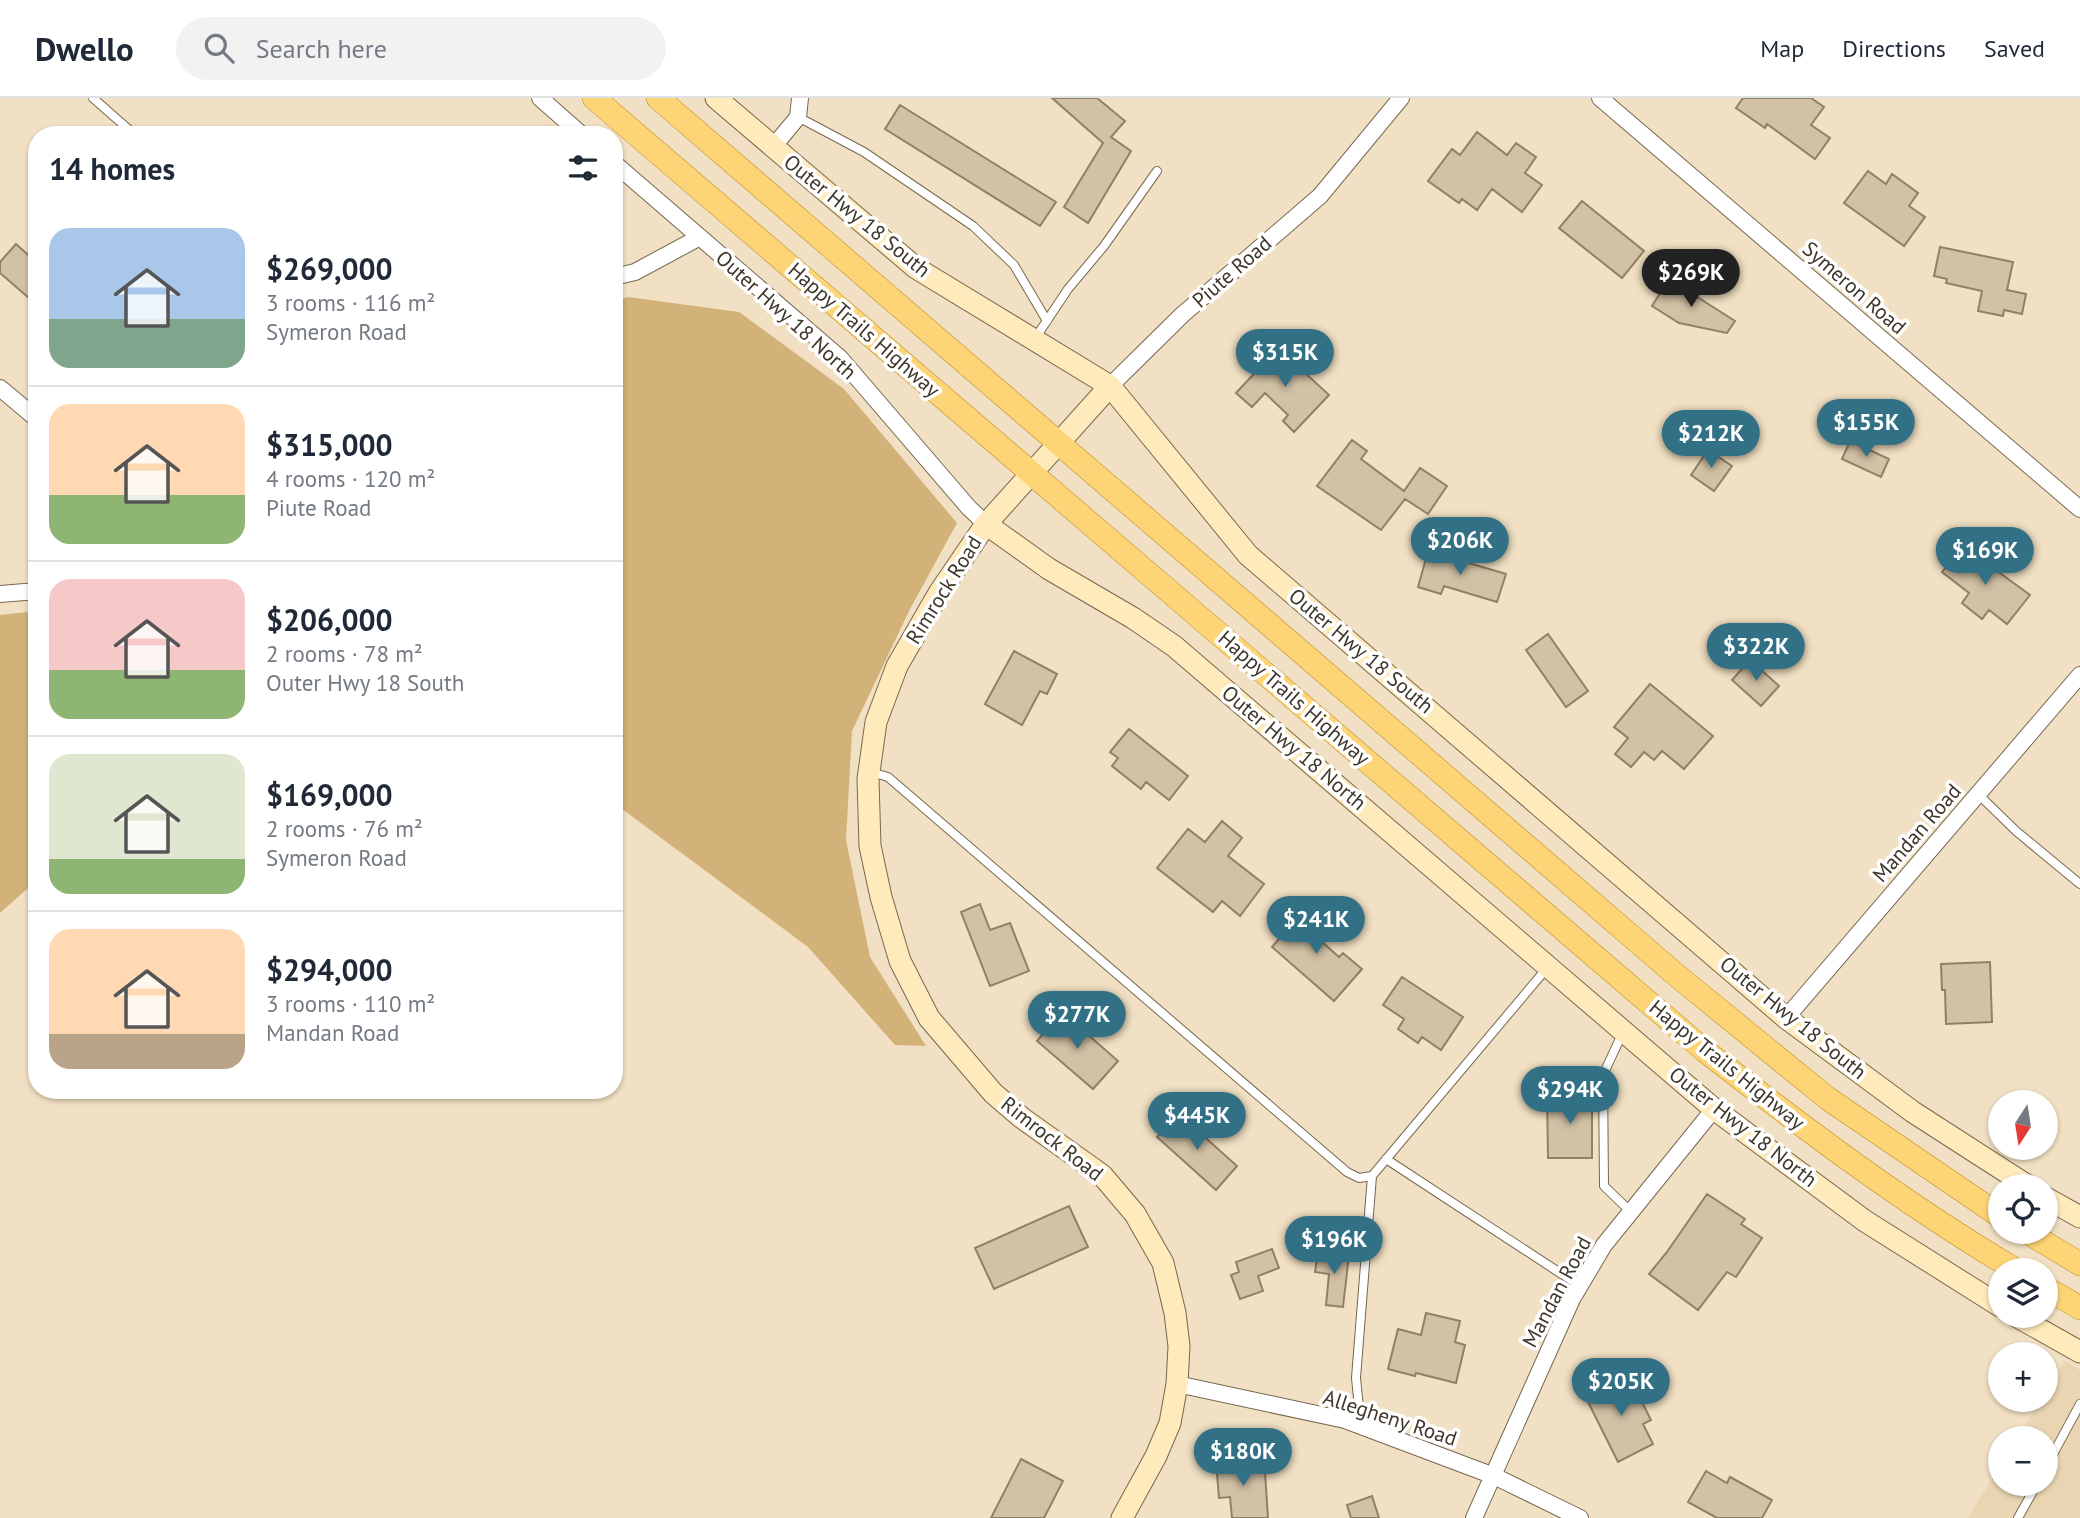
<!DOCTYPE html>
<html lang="en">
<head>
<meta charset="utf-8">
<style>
	body { margin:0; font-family:"PT Sans",sans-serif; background:#f2f2f3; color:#1f2937; height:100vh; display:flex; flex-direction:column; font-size:26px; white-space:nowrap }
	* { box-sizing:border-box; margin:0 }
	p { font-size:23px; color:#747a83 }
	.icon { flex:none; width:38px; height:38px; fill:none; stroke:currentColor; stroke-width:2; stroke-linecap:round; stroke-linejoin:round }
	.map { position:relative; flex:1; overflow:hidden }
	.sheet { position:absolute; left:28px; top:28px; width:595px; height:973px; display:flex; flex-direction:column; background:#fff; border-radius:28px; box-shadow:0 2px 5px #0004 }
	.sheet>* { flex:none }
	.needle { width:46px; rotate:192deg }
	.fabs { position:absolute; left:1988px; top:992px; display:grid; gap:14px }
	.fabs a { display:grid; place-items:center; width:70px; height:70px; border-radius:50%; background:#fff; box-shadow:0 2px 5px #0004; font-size:35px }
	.price { position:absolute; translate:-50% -60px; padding:0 16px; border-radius:24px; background:#317085; color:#fff; font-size:23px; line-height:46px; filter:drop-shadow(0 2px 4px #0008) }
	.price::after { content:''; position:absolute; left:50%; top:42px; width:21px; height:16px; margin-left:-10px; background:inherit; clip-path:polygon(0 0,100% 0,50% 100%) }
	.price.current { background:#222; color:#fff }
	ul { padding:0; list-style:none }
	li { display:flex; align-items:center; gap:21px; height:175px; padding:0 21px }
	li+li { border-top:2px solid #e0e1e3 }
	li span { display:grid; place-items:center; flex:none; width:196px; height:140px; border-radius:21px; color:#555 }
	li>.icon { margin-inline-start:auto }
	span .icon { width:84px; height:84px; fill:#fffc; stroke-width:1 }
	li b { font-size:30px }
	h2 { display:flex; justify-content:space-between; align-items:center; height:84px; padding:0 21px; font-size:30px }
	header { display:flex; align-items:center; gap:42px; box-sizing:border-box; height:98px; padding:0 35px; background:#fff; border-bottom:2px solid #e0e1e3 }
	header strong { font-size:33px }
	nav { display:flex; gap:38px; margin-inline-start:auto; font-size:24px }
	.search { width:490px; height:63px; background:#f2f2f3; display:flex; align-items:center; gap:18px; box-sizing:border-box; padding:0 24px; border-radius:38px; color:#747a83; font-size:26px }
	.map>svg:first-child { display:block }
	.built { fill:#e9d5b1 }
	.green { fill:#d2b278 }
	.building { fill:#d2c1a5; stroke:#908166; stroke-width:2 }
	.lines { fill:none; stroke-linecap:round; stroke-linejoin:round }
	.lane-casing { stroke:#77684e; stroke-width:10 }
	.street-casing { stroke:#77684e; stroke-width:18 }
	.secondary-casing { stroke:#77684e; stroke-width:23 }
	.primary-casing { stroke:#b98b20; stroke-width:24 }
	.lane { stroke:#fff; stroke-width:8 }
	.street { stroke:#fff; stroke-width:16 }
	.secondary { stroke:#feeaba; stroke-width:21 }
	.primary { stroke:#fdd576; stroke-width:23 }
	.labels { text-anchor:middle; stroke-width:7; stroke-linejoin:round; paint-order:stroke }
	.street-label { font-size:21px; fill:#3d362a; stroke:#fff }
</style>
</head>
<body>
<header>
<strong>Dwello</strong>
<div class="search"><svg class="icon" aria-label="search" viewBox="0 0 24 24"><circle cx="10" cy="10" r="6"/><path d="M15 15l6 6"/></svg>Search here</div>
<nav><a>Map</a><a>Directions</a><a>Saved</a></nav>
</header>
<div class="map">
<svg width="2080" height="1420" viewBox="0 0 2080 1420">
	<rect width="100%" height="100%" fill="#f1e0c3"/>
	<!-- built -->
	<path class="built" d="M2065,1263L2080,1272V1420H1968L2000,1368V1386H2046V1340H2017L2041,1302H2046V1294Z"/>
	<!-- green -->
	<path class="green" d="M628,199L739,214L844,291L957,425L910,511L852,633L846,742L870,859L926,948L895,947L808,849L614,705V204Z
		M37,513V782L0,815V517Z"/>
	<!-- building -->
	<path class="building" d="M1052,0H1097L1125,23L1111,39L1131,53L1088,125L1064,109L1103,45Z
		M1743,0H1811L1824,9L1811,27L1830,40L1815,61L1767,26L1765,30L1736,10Z
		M900,7L1056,104L1040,128L885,31Z
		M1477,34L1507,57L1516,45L1536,59L1525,75L1542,87L1522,114L1492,91L1477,112L1462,101L1459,105L1428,83L1452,51L1460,57Z
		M1868,73L1886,86L1892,76L1918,95L1909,108L1925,119L1904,148L1844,105Z
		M1582,103L1644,153L1622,180L1559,130Z
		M16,146L37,165V207L0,175V164Z
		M1940,149L2013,164L2007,192L2026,196L2022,216L2004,212L2003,218L1978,213L1982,193L1946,185L1947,181L1934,178Z
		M1669,181L1735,223L1727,235L1679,225L1652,208Z
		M1278,250L1329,297L1294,334L1283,323L1288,317L1265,295L1252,309L1236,295Z
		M1352,342L1367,353L1361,361L1404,393L1420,370L1447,388L1428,416L1405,401L1381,432L1317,388Z
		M1850,343L1889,361L1881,379L1842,361Z
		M1708,352L1732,368L1714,393L1691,377Z
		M1963,448L2030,497L2007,526L1989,512L1982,521L1962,505L1969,495L1942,474Z
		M1428,453L1506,476L1497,504L1444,488L1441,496L1418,489Z
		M1548,536L1588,593L1566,609L1526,552Z
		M1014,553L1057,576L1047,596L1040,593L1022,627L985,606Z
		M1750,562L1779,588L1761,608L1732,582Z
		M1650,586L1713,638L1684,671L1662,653L1654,662L1644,654L1631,669L1615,656L1628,640L1614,629Z
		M1129,631L1188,678L1169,702L1146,684L1141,691L1112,668L1118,660L1110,654Z
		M1222,723L1242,740L1228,758L1264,786L1240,818L1222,803L1213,814L1157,770L1188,731L1205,744Z
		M980,806L990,832L1010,825L1029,873L990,888L961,814Z
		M1309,807L1324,820L1311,834L1339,859L1343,855L1362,871L1334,903L1272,849Z
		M1990,864L1992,924L1946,926L1945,892H1942L1941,866Z
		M1402,879L1463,919L1441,952L1422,939L1418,945L1398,931L1404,921L1383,907Z
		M1062,914L1118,963L1093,991L1037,943Z
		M1547,997H1592V1060H1548Z
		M1178,1015L1237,1068L1216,1092L1157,1039Z
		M1707,1096L1745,1121L1741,1126L1762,1140L1736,1179L1727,1174L1698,1212L1649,1176L1667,1154Z
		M1069,1108L1088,1149L994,1191L975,1150Z
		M1272,1151L1279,1170L1258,1178L1263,1193L1240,1201L1231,1177L1239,1174L1236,1164Z
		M1318,1154L1349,1157L1343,1209L1326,1207L1329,1176L1315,1174Z
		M1426,1215L1460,1223L1455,1244L1465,1247L1456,1285L1416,1275L1415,1278L1388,1271L1398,1231L1421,1237Z
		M1616,1280L1621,1292L1633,1286L1651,1322L1643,1326L1653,1346L1618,1364L1584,1296Z
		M1021,1361L1063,1383L1044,1420H991Z
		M1254,1361L1255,1375L1265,1374L1268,1420H1232L1230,1399L1219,1400L1216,1364Z
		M1706,1373L1727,1385L1730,1379L1772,1402L1762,1420H1717L1688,1404Z
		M1372,1398L1379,1420H1351L1347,1407Z"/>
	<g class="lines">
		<!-- lane casing -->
		<g class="lane-casing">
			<path id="lane" d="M93,0L135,37
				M798,19L864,54L973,128L1014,167L1047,223
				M1034,242L1068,191L1104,148L1157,73
				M871,674L888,679L1347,1074L1359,1080L1372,1078L1547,870
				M1978,696L2016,733L2080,786
				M1623,934L1603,977L1604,1088L1631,1114
				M1386,1061L1580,1188
				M1361,1329L1356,1280L1372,1078
				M2046,1369L2080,1306
				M2018,1420L2037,1386"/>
		</g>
		<!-- street casing -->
		<g class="street-casing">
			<path id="street" d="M540,0L582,37
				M1600,0L2080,411
				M773,49L798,19L800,0
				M614,65L840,260L969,410L986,426
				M614,179L635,174L700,139
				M1110,288L1182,217L1320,98L1401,0
				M0,290L37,321
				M0,496L37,493
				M1786,920L2080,577
				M1177,1286L1345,1322L1494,1378L1580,1420
				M1474,1420L1572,1201L1604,1147L1714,1011"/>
		</g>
		<!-- secondary casing -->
		<g class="secondary-casing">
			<path id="secondary" d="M716,0L916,170L1110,288L1248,457L1786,920L1913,1014L2028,1088
				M1110,288L986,426L939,495L897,568L876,624L868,681L870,748L881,799L900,863L929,920L993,995L1022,1020L1102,1077L1135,1116L1163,1165L1175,1215L1179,1248L1177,1286L1170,1325L1156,1358L1122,1420
				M986,426L1049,471L1133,520L1174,548L1714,1011L1865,1123L2000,1208
				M2046,1100L2080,1119
				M2016,1218L2080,1254"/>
		</g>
		<!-- primary casing -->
		<g class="primary-casing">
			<path id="primary" d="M594,0L1704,952C1805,1031 1906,1107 2016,1172
				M658,0L1675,876L1827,1000L2000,1118
				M2027,1134L2080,1166
				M2046,1190L2080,1210"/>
		</g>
		<!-- lane -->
		<use href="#lane" class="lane"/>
		<!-- street -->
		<use href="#street" class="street"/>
		<!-- secondary -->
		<use href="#secondary" class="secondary"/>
		<!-- primary -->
		<use href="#primary" class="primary"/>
	</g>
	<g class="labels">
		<!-- street labels -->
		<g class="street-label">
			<text transform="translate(857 118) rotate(39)" y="7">Outer Hwy 18 South</text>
			<text transform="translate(1232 174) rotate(-41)" y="7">Piute Road</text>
			<text transform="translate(1854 190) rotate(41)" y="7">Symeron Road</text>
			<text transform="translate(786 217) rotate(42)" y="7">Outer Hwy 18 North</text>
			<text transform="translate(864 232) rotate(41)" y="7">Happy Trails Highway</text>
			<text transform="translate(944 492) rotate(-58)" y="7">Rimrock Road</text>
			<text transform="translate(1361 553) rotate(40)" y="7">Outer Hwy 18 South</text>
			<text transform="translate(1294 600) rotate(41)" y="7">Happy Trails Highway</text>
			<text transform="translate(1294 650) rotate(40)" y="7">Outer Hwy 18 North</text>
			<text transform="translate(1917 735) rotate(-49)" y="7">Mandan Road</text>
			<text transform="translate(1793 920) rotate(39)" y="7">Outer Hwy 18 South</text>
			<text transform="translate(1727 967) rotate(39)" y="7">Happy Trails Highway</text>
			<text transform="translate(1743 1029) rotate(38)" y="7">Outer Hwy 18 North</text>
			<text transform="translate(1052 1041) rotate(38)" y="7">Rimrock Road</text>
			<text transform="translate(1557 1194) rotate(-62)" y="7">Mandan Road</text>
			<text transform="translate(1390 1320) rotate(18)" y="7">Allegheny Road</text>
		</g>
	</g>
</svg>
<div class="fabs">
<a><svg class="needle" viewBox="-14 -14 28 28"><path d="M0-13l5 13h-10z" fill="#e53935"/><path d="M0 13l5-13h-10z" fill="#747a83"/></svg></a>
<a><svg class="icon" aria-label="locate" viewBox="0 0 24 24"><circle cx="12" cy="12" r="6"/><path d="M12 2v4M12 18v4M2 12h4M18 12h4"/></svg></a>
<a><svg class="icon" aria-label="layers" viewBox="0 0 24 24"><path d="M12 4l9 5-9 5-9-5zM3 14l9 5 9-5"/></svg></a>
<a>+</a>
<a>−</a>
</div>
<b class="price current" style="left:1691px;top:211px">$269K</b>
<b class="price" style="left:1285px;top:291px">$315K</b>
<b class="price" style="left:1866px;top:361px">$155K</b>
<b class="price" style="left:1711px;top:372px">$212K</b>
<b class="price" style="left:1460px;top:479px">$206K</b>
<b class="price" style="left:1985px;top:489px">$169K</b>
<b class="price" style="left:1756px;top:585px">$322K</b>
<b class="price" style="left:1316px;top:858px">$241K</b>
<b class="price" style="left:1077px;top:953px">$277K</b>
<b class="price" style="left:1570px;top:1028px">$294K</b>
<b class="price" style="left:1197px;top:1054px">$445K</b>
<b class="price" style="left:1334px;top:1178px">$196K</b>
<b class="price" style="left:1621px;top:1320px">$205K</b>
<b class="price" style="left:1243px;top:1390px">$180K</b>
<section class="sheet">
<h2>14 homes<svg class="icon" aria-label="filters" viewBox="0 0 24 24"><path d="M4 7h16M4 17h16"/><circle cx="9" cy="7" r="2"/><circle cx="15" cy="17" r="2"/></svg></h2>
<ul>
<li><span style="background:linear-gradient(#a9c7e8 65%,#7fa58c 0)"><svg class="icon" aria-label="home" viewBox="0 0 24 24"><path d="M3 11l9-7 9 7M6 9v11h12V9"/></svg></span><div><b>$269,000</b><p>3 rooms · 116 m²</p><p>Symeron Road</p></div></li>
<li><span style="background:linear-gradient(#ffd9b3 65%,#8fb573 0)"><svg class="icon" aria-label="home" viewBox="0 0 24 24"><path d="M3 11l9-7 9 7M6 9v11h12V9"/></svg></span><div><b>$315,000</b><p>4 rooms · 120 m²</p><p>Piute Road</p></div></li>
<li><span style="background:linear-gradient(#f6c9c9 65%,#8fb573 0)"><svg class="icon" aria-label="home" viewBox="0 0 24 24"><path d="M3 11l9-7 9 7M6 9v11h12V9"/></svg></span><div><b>$206,000</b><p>2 rooms · 78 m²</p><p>Outer Hwy 18 South</p></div></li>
<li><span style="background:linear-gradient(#dfe7d0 75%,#8fb573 0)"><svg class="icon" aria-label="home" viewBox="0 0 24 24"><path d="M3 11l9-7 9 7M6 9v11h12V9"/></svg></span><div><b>$169,000</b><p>2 rooms · 76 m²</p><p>Symeron Road</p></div></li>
<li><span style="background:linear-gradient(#ffd9b3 75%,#b9a48a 0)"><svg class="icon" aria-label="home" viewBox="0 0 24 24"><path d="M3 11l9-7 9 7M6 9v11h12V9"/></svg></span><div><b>$294,000</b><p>3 rooms · 110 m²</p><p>Mandan Road</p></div></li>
</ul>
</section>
</div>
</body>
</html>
